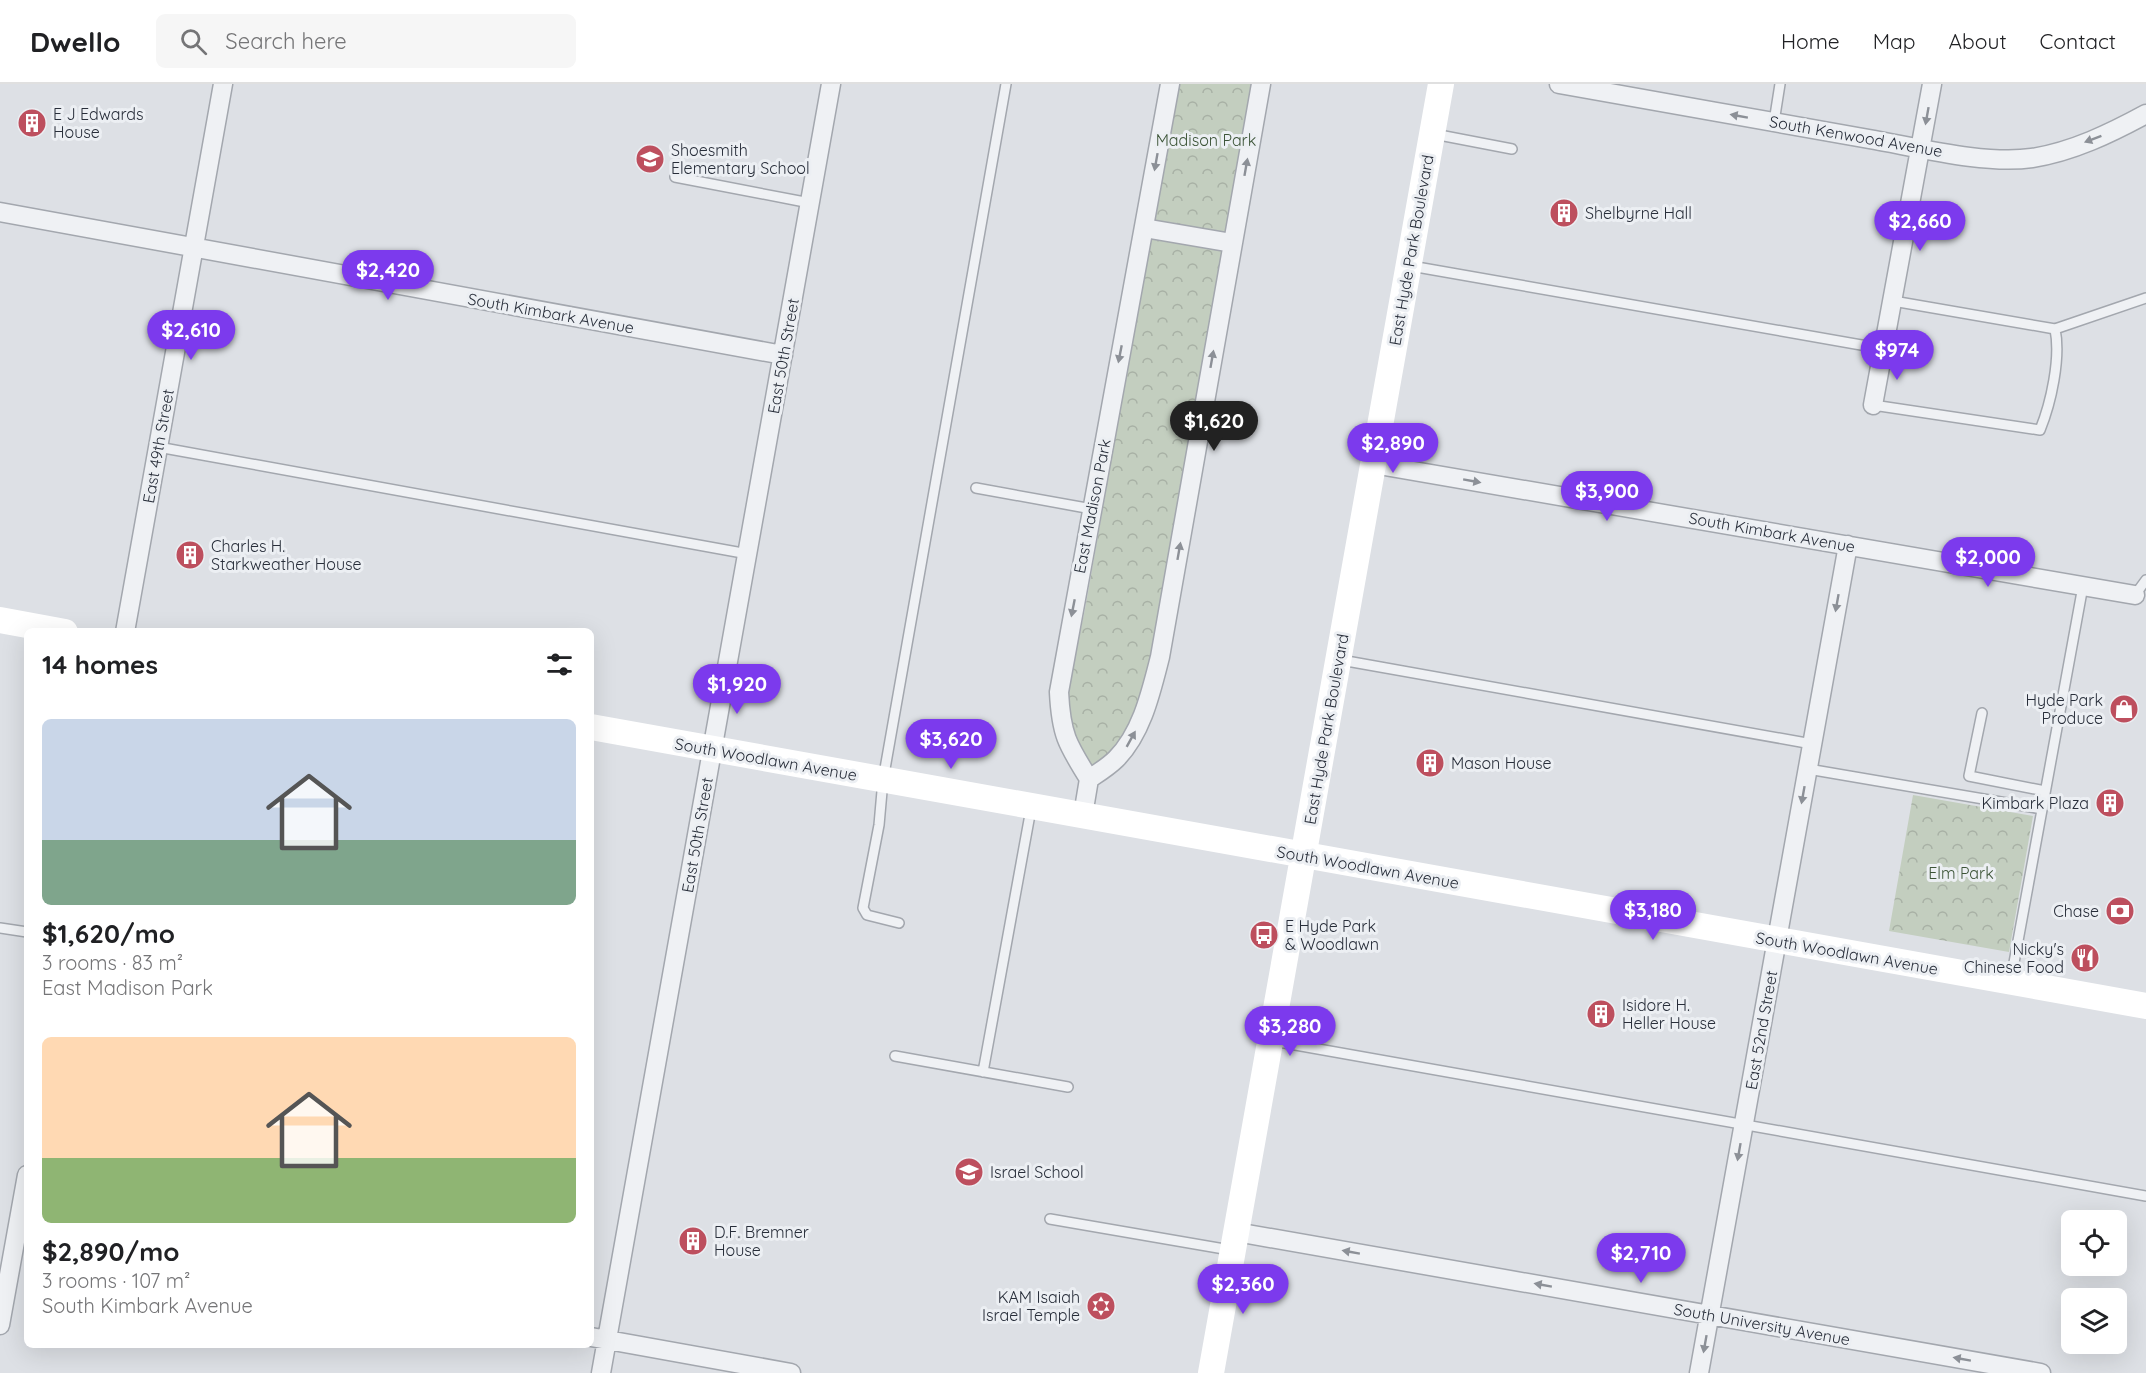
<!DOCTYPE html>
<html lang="en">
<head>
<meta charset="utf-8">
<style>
	body { margin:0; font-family:Quicksand,sans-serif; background:#f6f6f6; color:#202124; height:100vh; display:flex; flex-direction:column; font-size:22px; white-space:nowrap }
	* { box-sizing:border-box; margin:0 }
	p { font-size:20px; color:#757577 }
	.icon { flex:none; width:33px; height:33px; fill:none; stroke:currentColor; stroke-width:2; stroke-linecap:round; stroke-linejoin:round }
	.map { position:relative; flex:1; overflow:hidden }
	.side { position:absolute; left:24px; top:544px; width:570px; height:720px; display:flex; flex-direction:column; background:#fff; border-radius:9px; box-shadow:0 6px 24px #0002 }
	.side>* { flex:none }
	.buttons { position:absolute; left:2061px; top:1126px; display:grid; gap:12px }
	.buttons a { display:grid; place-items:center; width:66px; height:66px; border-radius:9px; background:#fff; box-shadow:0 6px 24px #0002; font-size:30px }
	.price { position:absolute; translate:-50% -51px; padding:0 14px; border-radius:21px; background:#7c3aed; color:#fff; font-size:20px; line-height:39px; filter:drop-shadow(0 2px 3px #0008) }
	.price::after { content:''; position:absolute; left:50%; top:36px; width:18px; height:14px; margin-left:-9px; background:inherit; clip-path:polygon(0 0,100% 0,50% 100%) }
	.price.selected { background:#222; color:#fff }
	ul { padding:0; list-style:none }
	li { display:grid; align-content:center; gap:12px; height:318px; padding:0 18px }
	li span { display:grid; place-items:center; height:186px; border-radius:9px; color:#555 }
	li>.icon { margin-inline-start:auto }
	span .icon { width:108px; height:108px; fill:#fffc; stroke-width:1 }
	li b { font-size:26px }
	h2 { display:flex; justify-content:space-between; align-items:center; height:72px; padding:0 18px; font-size:26px }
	header { display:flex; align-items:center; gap:36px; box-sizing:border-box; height:84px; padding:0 30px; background:#fff; border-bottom:2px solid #e0e0e0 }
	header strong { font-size:28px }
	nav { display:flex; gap:33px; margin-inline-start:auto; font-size:21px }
	.search { width:420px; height:54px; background:#f6f6f6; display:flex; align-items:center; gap:15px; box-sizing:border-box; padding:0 21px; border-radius:9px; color:#757577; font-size:22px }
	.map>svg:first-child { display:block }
	.park { fill:url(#park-crowns) }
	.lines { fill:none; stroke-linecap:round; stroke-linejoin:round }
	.lane-casing { stroke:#a3a7ae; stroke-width:12 }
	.street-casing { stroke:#a3a7ae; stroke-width:21 }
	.lane { stroke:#eff1f4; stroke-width:9 }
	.street { stroke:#eff1f4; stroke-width:18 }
	.secondary { stroke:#fff; stroke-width:26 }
	.oneway { fill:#8c9097 }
	.labels { text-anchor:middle; stroke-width:6; stroke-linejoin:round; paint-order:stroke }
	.poi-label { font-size:16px; fill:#282e3a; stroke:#eceff3; text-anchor:start }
	.street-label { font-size:16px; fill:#282e3a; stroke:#eceff3 }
	.park-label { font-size:16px; fill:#3c5437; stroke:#eceff3 }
</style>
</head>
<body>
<header>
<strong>Dwello</strong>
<div class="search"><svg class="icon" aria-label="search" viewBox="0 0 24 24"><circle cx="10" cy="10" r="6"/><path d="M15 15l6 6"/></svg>Search here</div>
<nav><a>Home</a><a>Map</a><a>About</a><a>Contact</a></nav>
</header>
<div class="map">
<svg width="2146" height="1289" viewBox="0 0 2146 1289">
	<defs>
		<pattern id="park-crowns" width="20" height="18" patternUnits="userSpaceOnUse" patternTransform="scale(1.5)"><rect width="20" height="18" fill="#c3cebf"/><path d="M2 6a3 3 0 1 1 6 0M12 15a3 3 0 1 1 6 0" fill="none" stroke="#a8b1a5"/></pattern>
	</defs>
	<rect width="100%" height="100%" fill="#dde0e5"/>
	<!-- park -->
	<path class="park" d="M1178,0H1254L1155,552C1145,592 1141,646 1106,673C1099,679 1094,683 1085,679L1070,641L1068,606L1085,525Z
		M1913,711L2033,732L2009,868L1889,847Z"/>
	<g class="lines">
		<!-- lane casing -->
		<g class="lane-casing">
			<path id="lane" d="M1774,38L1780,0
				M1434,50L1512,65
				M675,93L810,119
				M1411,182L1884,265
				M1893,217L2055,245L2146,214
				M1873,321L2040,346C2051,319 2061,274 2055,245
				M158,363L748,470
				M976,404L1092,425
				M2135,511L2146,496
				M1341,576L1812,660
				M1982,629L1969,692L2045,707
				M1808,685L2042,725
				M899,839L867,831L863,824L879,741L883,696L1006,0
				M0,844L27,848
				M2011,895L2083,502
				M1273,957L2146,1112
				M895,972L1068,1003
				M983,988L1031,725
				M1050,1135L1230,1166"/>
		</g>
		<!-- street casing -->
		<g class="street-casing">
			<path id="street" d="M1559,0C1662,18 1766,37 1869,55C1916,63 1985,81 2032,74C2072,68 2111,49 2146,30
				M0,128L783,271
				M1144,144L1232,159
				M1873,321L1932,0
				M1373,380L2135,511
				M125,548L223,0
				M1089,695C1098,689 1108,683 1116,675C1142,649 1151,608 1160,573L1261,0
				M1083,731L1089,695C1067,660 1061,650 1059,608L1170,0
				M1236,1148L2041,1289
				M0,1241L27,1091
				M591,1253L791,1289
				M601,1289L831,0
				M1699,1289L1848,461"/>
		</g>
		<!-- lane -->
		<use href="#lane" class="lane"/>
		<!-- street -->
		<use href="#street" class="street"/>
		<!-- secondary -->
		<path class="secondary" d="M0,536L65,548
			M591,643L2146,922
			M1211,1289L1441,0"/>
	</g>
	<!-- one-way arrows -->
	<defs><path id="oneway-solid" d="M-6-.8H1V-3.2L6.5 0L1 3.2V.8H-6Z" transform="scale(1.5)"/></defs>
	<g class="oneway">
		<use href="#oneway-solid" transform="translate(1739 32) rotate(-170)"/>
		<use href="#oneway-solid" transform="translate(1927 32) rotate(100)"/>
		<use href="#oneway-solid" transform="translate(2093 55) rotate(159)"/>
		<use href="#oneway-solid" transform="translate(1156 78) rotate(100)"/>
		<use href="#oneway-solid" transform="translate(1246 83) rotate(-80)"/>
		<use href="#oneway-solid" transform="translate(1120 270) rotate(101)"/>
		<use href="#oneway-solid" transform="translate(1212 275) rotate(-80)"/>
		<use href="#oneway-solid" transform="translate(1472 397) rotate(10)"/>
		<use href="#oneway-solid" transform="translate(1179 467) rotate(-80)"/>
		<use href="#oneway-solid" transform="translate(1837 519) rotate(100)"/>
		<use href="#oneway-solid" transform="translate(1073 524) rotate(101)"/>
		<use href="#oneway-solid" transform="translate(1131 655) rotate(-61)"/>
		<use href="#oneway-solid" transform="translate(1803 711) rotate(100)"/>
		<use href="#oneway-solid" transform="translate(1739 1068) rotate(100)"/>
		<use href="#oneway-solid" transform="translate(1351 1168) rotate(-170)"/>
		<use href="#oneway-solid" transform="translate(1543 1201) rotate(-170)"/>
		<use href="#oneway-solid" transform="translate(1705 1260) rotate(100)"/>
		<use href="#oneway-solid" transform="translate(1962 1275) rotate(-170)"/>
	</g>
	<!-- icons -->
	<defs>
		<g id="building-disc" transform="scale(1.5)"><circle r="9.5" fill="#bd4f5e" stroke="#eceff3"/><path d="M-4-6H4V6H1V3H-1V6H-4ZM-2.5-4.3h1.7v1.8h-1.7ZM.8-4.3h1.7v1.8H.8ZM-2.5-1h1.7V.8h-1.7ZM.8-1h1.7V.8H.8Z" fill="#fff"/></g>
		<g id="school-disc" transform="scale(1.5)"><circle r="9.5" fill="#bd4f5e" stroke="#eceff3"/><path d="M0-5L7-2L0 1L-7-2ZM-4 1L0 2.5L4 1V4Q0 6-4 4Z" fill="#fff"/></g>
		<g id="shop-disc" transform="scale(1.5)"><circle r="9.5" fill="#bd4f5e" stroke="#eceff3"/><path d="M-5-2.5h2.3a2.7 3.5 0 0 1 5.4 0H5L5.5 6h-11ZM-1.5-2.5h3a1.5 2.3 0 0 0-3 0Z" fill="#fff"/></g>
		<g id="bank-disc" transform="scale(1.5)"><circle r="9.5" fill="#bd4f5e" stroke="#eceff3"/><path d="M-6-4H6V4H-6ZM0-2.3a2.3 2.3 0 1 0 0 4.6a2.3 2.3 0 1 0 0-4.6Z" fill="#fff"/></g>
		<g id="bus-disc" transform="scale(1.5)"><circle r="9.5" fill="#bd4f5e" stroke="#eceff3"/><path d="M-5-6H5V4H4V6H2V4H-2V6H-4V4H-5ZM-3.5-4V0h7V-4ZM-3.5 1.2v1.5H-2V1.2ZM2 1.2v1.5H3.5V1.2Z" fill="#fff"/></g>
		<g id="restaurant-disc" transform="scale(1.5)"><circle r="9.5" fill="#bd4f5e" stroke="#eceff3"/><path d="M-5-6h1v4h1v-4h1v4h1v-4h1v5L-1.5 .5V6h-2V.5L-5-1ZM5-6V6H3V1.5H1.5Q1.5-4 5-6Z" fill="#fff"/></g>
		<g id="synagogue-disc" transform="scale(1.5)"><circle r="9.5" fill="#bd4f5e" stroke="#eceff3"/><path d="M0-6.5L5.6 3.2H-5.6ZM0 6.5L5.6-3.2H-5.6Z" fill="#fff"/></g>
	</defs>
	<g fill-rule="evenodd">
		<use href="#building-disc" x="32" y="39"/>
		<use href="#school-disc" x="650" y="75"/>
		<use href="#building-disc" x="1564" y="129"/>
		<use href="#building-disc" x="190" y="471"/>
		<use href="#shop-disc" x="2124" y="625"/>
		<use href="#building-disc" x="1430" y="679"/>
		<use href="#building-disc" x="2110" y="719"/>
		<use href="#bank-disc" x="2120" y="827"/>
		<use href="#bus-disc" x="1264" y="851"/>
		<use href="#restaurant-disc" x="2085" y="874"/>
		<use href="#building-disc" x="1601" y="930"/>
		<use href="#school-disc" x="969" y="1088"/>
		<use href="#building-disc" x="693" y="1157"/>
		<use href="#synagogue-disc" x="1101" y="1222"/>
	</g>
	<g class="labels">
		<!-- poi labels -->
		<g class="poi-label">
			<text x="53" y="36">E J Edwards<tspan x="53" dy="18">House</tspan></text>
			<text x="671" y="72">Shoesmith<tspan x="671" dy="18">Elementary School</tspan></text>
			<text x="1585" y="135">Shelbyrne Hall</text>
			<text x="211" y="468">Charles H.<tspan x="211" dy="18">Starkweather House</tspan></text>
			<text x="2103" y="622" text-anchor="end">Hyde Park<tspan x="2103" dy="18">Produce</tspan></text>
			<text x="1451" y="685">Mason House</text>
			<text x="2089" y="725" text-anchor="end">Kimbark Plaza</text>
			<text x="2099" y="833" text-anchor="end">Chase</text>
			<text x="1285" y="848">E Hyde Park<tspan x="1285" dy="18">&amp; Woodlawn</tspan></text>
			<text x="2064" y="871" text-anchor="end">Nicky's<tspan x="2064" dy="18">Chinese Food</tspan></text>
			<text x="1622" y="927">Isidore H.<tspan x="1622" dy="18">Heller House</tspan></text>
			<text x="990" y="1094">Israel School</text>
			<text x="714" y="1154">D.F. Bremner<tspan x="714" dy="18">House</tspan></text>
			<text x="1080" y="1219" text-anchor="end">KAM Isaiah<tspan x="1080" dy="18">Israel Temple</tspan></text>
		</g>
		<!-- street labels -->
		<g class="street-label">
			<text transform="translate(1856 52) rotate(10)" y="6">South Kenwood Avenue</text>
			<text transform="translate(1411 166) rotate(-80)" y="6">East Hyde Park Boulevard</text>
			<text transform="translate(551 229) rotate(10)" y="6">South Kimbark Avenue</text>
			<text transform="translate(783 272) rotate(-80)" y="6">East 50th Street</text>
			<text transform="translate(158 362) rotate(-80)" y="6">East 49th Street</text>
			<text transform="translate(1092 422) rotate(-79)" y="6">East Madison Park</text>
			<text transform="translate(1772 448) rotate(10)" y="6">South Kimbark Avenue</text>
			<text transform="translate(1326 645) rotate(-80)" y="6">East Hyde Park Boulevard</text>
			<text transform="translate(766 675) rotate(10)" y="6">South Woodlawn Avenue</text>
			<text transform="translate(697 751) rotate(-80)" y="6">East 50th Street</text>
			<text transform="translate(1368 783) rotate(10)" y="6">South Woodlawn Avenue</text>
			<text transform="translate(1847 869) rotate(10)" y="6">South Woodlawn Avenue</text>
			<text transform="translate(1761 946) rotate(-80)" y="6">East 52nd Street</text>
			<text transform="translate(1762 1240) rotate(10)" y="6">South University Avenue</text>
		</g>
		<!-- park labels -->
		<g class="park-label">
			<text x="1206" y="62">Madison Park</text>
			<text x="1961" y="795">Elm Park</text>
		</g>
	</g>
</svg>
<div class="buttons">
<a><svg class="icon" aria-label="locate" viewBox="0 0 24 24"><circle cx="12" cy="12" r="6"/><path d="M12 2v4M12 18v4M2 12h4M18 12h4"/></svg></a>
<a><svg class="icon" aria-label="layers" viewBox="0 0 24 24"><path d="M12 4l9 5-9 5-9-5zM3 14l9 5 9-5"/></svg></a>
</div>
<b class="price" style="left:1920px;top:168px">$2,660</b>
<b class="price" style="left:388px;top:217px">$2,420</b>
<b class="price" style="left:191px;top:277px">$2,610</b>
<b class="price" style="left:1897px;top:297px">$974</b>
<b class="price selected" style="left:1214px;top:368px">$1,620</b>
<b class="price" style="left:1393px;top:390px">$2,890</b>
<b class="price" style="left:1607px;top:438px">$3,900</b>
<b class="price" style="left:1988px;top:504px">$2,000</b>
<b class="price" style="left:737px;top:631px">$1,920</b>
<b class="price" style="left:951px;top:686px">$3,620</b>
<b class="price" style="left:1653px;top:857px">$3,180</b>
<b class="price" style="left:1290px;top:973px">$3,280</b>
<b class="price" style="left:1641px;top:1200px">$2,710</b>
<b class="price" style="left:1243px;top:1231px">$2,360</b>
<section class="side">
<h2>14 homes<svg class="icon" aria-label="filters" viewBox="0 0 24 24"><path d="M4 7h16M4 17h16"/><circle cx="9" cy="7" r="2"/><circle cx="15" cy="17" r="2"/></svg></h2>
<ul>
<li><span style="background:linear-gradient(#c9d6e8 65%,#7fa58c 0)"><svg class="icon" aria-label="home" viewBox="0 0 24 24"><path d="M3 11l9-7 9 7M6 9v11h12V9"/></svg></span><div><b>$1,620/mo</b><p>3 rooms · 83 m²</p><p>East Madison Park</p></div></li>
<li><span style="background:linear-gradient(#ffd9b3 65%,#8fb573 0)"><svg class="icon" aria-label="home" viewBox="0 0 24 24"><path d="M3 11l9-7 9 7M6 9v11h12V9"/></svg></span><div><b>$2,890/mo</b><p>3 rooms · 107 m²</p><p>South Kimbark Avenue</p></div></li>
</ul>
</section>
</div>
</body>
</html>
